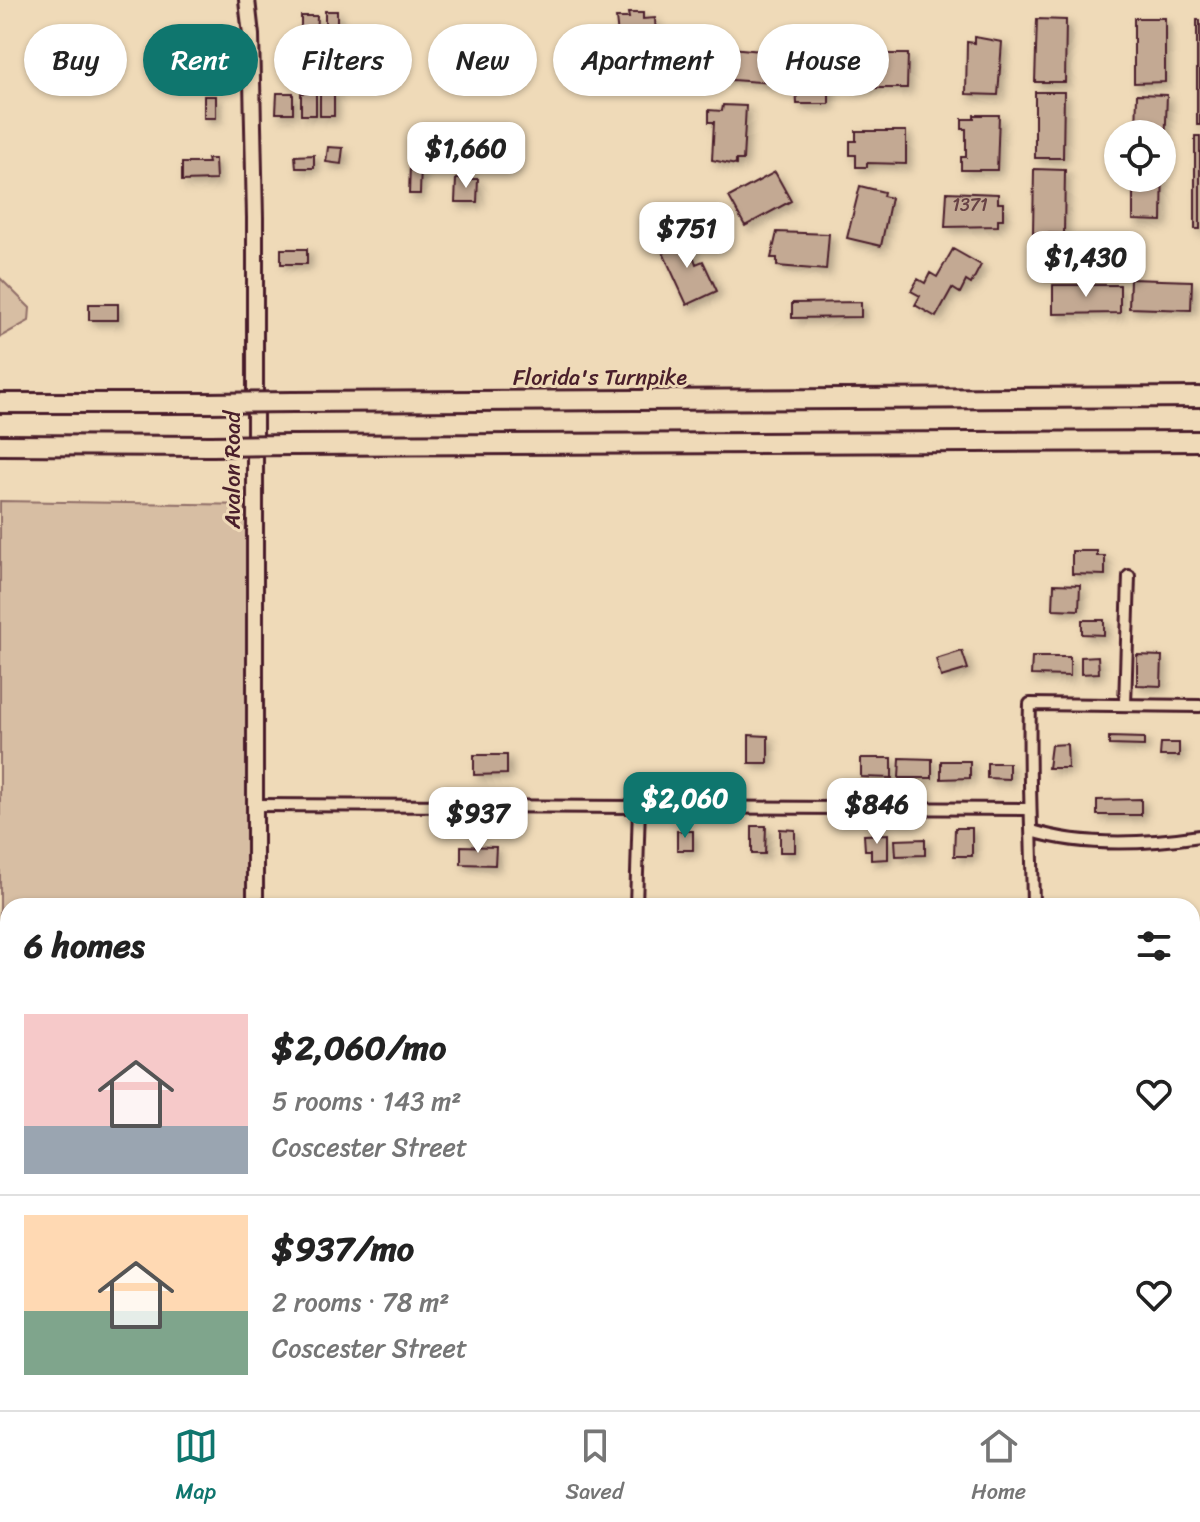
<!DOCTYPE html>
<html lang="en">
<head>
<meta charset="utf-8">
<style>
	body { margin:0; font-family:Sriracha,sans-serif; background:#f2f2f2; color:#222; height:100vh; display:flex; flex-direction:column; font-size:30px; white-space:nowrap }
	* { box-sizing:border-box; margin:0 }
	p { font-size:26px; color:#767676 }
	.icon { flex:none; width:44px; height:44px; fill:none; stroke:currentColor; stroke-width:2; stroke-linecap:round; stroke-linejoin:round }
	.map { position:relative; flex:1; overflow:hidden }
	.side { position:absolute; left:0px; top:898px; width:1200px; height:512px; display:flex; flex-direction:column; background:#fff; border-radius:24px 24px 0 0; box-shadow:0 2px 6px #0004 }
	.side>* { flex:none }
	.banner { position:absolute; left:24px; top:24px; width:1152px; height:72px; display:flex; gap:16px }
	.tools { position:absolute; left:1104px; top:120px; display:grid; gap:16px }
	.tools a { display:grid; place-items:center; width:72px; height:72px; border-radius:50%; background:#fff; box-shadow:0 2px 6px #0004; font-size:40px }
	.price { position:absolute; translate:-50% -68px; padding:0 18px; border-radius:16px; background:#fff; color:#222; font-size:26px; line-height:52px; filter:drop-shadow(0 2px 4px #0008) }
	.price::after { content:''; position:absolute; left:50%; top:48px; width:24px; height:18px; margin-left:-12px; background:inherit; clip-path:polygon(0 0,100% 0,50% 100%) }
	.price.selected { background:#0f766e; color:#fff }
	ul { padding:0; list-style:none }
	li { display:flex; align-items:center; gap:24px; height:200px; padding:0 24px }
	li+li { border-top:2px solid #e0e0e0 }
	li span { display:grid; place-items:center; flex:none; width:224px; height:160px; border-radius:0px; color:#555 }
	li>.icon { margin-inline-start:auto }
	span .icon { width:96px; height:96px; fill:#fffc; stroke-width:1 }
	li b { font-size:34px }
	h2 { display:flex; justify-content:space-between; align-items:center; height:96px; padding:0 24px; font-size:34px }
	.chip { padding:0 28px; border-radius:36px; background:#fff; box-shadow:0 2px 6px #0004; font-size:28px; line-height:72px }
	.chip.selected { background:#0f766e; color:#fff }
	.menu { display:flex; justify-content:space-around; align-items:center; height:112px; border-top:2px solid #e0e0e0; background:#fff; font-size:22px; color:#767676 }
	.menu a { display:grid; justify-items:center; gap:4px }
	.menu .selected { color:#0f766e }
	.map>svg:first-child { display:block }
	.green { fill:#d7bea3; stroke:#906e67; stroke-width:2 }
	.water { fill:#b39584; stroke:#896660; stroke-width:2 }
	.building { fill:#c3a993; stroke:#4a1f2b; stroke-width:2; filter:url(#shadow) }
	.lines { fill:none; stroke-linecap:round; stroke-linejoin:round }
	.minor-casing { stroke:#4a1f2b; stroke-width:16 }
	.secondary-casing { stroke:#4a1f2b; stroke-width:20 }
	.motorway-casing { stroke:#4a1f2b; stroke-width:24 }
	.minor { stroke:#efdab8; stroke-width:10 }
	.secondary { stroke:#efdab8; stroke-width:14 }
	.motorway { stroke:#efdab8; stroke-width:18 }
	.motorway-bridge-casing { stroke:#4a1f2b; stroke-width:24; stroke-linecap:butt }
	.motorway-bridge { stroke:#efdab8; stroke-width:18 }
	.labels { text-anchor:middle; stroke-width:6; stroke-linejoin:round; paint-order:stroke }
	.number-label { font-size:18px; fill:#684245 }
	.street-label { font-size:22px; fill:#4a1f2b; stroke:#efdab8 }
</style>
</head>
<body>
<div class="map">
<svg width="1200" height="1410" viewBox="0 0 1200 1410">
	<defs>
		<filter id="shadow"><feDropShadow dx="4.5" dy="4.5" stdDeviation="4" flood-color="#0004"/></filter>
	</defs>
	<rect width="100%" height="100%" fill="#efdab8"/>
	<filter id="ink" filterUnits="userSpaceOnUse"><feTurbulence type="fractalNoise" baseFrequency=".0125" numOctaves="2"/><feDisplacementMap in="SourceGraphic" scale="16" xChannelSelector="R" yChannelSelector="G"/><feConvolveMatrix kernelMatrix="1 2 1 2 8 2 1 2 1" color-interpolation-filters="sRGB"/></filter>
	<g filter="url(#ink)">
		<!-- green -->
		<path class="green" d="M0,278L30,308L29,321L0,337Z
			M0,501L253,505L255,906H8V1402H256V1410H0Z"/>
		<!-- water -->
		<path class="water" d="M0,929L8,940V1024L0,1023Z"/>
		<!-- building -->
		<path class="building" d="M325,11H337V26H325Z
			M628,13H643V19L655,18L656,37H652L654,69L622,71L616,18H629Z
			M301,16H317L316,37L301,36Z
			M1134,18H1165V82L1134,83Z
			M1037,19L1066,20L1065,82H1035Z
			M1197,20H1200V125H1197Z
			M975,37L1002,42L998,95L966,94L967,42L975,43Z
			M93,46H108V54H115V66H109V80L93,79Z
			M721,47L771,52V59L776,60L774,83L718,79Z
			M806,47L833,53V63H829V104H797L794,53H806Z
			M857,54H908L907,88H852V64H857Z
			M320,90L334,91V116H320Z
			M1035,92H1064L1063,158H1035Z
			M277,93H293V113H276Z
			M301,93H316V115H301Z
			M1137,94L1167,95L1165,147H1162V134H1136Z
			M204,96H216V118H204Z
			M723,105L746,106L743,160H736V165L712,160L714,122H709V110L722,111Z
			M974,115H999L997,170H961V157H966V129H962V119H974Z
			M856,131H906V164L867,163V167H856V155H850V141H856Z
			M1195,136H1200V229H1195Z
			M328,147L343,148L341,164L326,162Z
			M314,155V168H296L295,156Z
			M1163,158L1162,221L1133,220V178H1162Z
			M207,159H215L216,180L182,181V163H208Z
			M410,164L421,165L420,194H409Z
			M1034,169L1065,170L1064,234L1033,233Z
			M775,172L791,201L745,226L729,197Z
			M456,179H478L477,202H455Z
			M860,186L884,192L883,196L891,198L881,246L847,238Z
			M947,192L998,194V203H1003V219H998V226L945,227Z
			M685,232L696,264L703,261L717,291L687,305L659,244Z
			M777,232L829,234L826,270L777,266V258H771Z
			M281,249H307V264H281Z
			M953,249L981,265L971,284L966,281L960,293L952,288L936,317L915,305L920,296L911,291L918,279L925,283L930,273L937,277Z
			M1130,279L1192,281L1191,310L1129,308Z
			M1053,285H1120V313L1053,314Z
			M861,302V317L792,318V303Z
			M89,304H118V320H89Z
			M1072,551H1097V556H1105V575L1072,574Z
			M1054,584L1080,585L1079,610L1053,609Z
			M1082,620H1104V635L1082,634Z
			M962,651L968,669L941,677L936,659Z
			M1137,655L1162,656L1161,686L1137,685Z
			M1098,656L1099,673L1081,674V657Z
			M1032,657H1070V676L1031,675Z
			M749,735L768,736V763H749Z
			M1109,737L1144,738V746L1109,745Z
			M1161,743H1179V756H1160Z
			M1067,744L1068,768H1048L1051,745Z
			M474,755H507V774L474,775Z
			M861,758H892V778L861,777Z
			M900,758L932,759V778H899Z
			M941,761H970V778L941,779Z
			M987,763H1009V779L987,778Z
			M1141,799V815H1097V800Z
			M752,826H766L765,854H752Z
			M955,828H972V856H954Z
			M780,829L795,830V852H780Z
			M677,831H693V850H677Z
			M888,834V859L871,860V850H865L864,835Z
			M925,839V855L896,856L895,840Z
			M461,846L496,847L495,865L461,864Z
			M976,1402H994V1410H976Z
			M1160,1402H1181V1410H1160Z"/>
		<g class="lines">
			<!-- minor casing -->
			<g class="minor-casing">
				<path id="minor" d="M1125,705L1129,576
					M255,805L1028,809
					M1032,831C1084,847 1146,844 1200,836
					M636,906L639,806
					M1033,906C1032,838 1028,772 1030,704L1200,706
					M1192,1045H1200
					M1030,1402V1410"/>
			</g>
			<!-- secondary casing -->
			<g class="secondary-casing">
				<path id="secondary" d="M247,0L251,35L255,218V906
					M256,1402V1410"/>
			</g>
			<!-- motorway casing -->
			<g class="motorway-casing">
				<path id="motorway" d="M294,402L1200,397
					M0,403H209
					M0,445L212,446
					M291,445L1200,441"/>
			</g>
			<!-- minor -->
			<use href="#minor" class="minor"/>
			<!-- secondary -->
			<use href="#secondary" class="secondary"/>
			<!-- motorway -->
			<use href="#motorway" class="motorway"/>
			<!-- motorway-bridge casing -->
			<g class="motorway-bridge-casing">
				<path id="motorway-bridge" d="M209,403L294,402
					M212,446L291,445"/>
			</g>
			<!-- motorway-bridge -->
			<use href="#motorway-bridge" class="motorway-bridge"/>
		</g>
	</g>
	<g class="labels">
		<!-- number labels -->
		<g class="number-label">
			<text x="970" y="211">1371</text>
		</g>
		<!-- street labels -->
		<g class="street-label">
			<text x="600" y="385">Florida's Turnpike</text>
			<text transform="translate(232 470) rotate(-90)" y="8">Avalon Road</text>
		</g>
	</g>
</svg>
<div class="tools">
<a><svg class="icon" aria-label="locate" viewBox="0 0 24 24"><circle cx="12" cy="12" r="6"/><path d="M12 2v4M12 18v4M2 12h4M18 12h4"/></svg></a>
</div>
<b class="price" style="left:466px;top:190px">$1,660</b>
<b class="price" style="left:687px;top:270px">$751</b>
<b class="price" style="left:1086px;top:299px">$1,430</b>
<b class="price selected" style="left:685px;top:840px">$2,060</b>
<b class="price" style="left:877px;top:846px">$846</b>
<b class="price" style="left:478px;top:855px">$937</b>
<div class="banner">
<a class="chip">Buy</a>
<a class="chip selected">Rent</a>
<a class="chip">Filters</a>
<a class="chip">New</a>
<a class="chip">Apartment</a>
<a class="chip">House</a>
</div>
<section class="side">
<h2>6 homes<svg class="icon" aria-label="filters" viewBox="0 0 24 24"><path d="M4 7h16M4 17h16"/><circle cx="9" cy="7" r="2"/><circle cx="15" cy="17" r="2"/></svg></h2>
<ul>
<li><span style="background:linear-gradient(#f6c9c9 70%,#9aa5b1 0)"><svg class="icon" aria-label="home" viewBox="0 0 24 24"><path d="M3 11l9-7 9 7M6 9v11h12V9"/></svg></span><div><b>$2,060/mo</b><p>5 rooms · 143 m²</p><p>Coscester Street</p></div><svg class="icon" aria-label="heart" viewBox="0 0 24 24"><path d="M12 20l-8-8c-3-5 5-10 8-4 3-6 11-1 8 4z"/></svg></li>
<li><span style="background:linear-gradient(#ffd9b3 60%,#7fa58c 0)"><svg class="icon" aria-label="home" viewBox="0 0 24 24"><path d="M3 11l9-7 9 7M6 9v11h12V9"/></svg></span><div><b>$937/mo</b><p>2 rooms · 78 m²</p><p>Coscester Street</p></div><svg class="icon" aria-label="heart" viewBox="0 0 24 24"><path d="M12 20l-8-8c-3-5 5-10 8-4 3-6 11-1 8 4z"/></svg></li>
</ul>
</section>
</div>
<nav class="menu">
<a class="selected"><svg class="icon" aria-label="map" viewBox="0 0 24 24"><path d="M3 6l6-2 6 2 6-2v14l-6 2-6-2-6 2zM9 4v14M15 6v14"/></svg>Map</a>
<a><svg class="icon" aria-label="saved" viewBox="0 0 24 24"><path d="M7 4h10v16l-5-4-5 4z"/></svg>Saved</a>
<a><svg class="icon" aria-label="home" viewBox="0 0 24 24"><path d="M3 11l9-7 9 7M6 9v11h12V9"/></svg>Home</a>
</nav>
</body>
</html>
